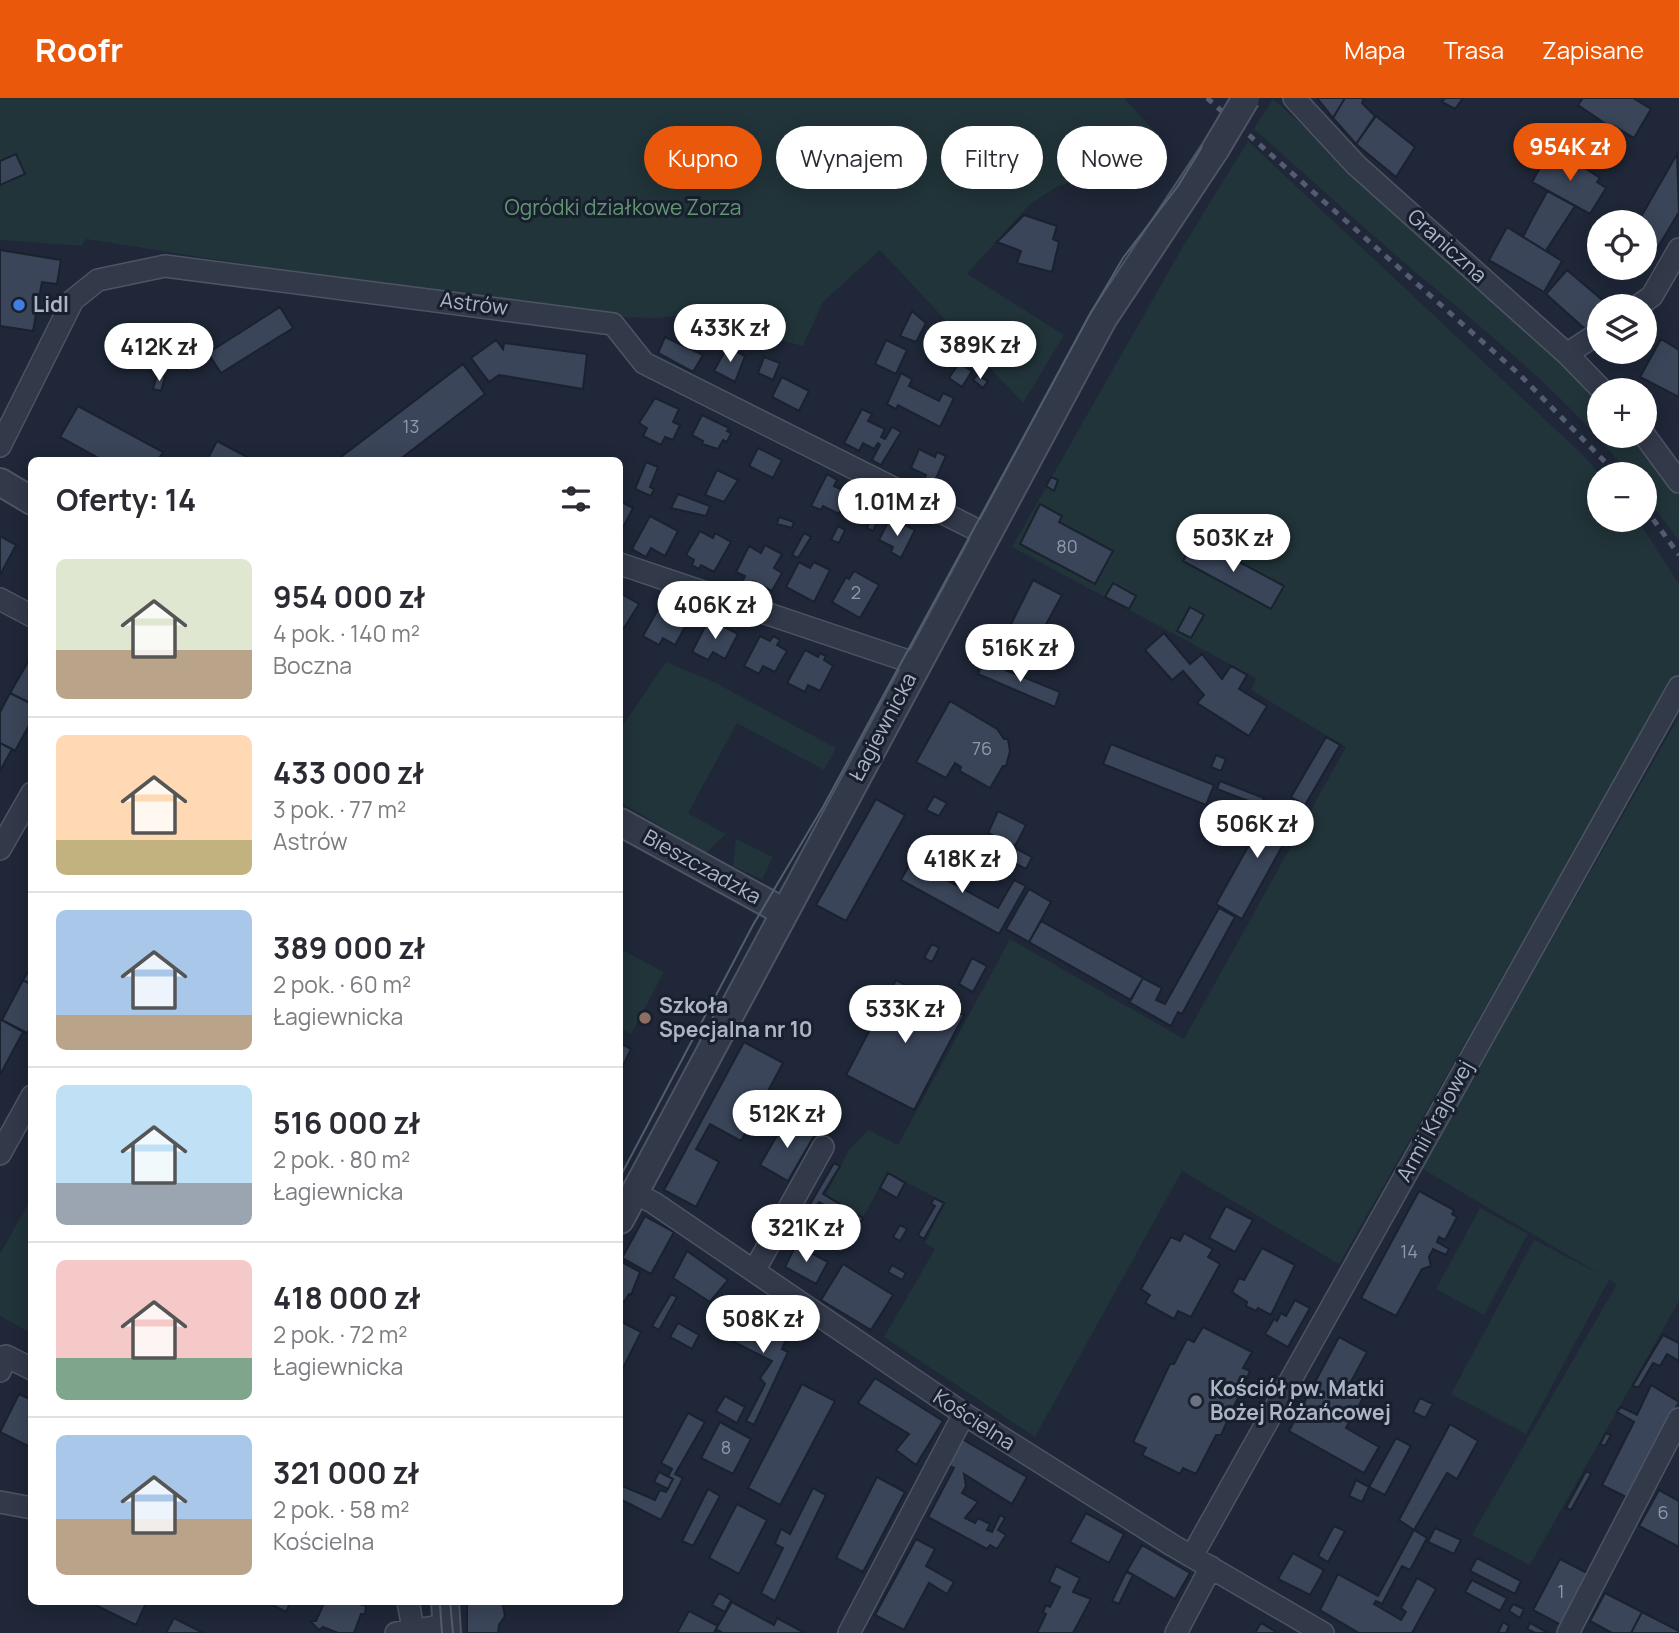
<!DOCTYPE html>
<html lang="pl">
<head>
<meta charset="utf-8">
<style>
	body { margin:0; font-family:Manrope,sans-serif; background:#f2f2f3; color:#2b2b33; height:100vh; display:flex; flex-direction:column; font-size:26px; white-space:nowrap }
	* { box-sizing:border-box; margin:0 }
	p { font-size:23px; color:#7c7c81 }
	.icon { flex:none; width:38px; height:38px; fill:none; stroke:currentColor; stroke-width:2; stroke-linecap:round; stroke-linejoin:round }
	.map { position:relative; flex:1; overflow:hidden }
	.details { position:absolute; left:28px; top:359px; width:595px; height:1148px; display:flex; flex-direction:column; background:#fff; border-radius:10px; box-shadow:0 4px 18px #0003 }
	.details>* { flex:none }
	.top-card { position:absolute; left:644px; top:28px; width:665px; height:63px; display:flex; gap:14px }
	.fabs { position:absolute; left:1587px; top:112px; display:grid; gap:14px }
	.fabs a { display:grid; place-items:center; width:70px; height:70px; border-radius:50%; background:#fff; box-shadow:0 4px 18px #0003; font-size:35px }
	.price { position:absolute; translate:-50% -60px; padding:0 16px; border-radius:24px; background:#fff; color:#222; font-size:23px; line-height:46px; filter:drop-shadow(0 2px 4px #0008) }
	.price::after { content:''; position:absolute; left:50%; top:42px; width:21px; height:16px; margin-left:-10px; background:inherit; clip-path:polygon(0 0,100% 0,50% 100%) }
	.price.selected { background:#ea580c; color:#fff }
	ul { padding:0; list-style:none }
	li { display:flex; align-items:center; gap:21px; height:175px; padding:0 28px }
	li+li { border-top:2px solid #e1e1e2 }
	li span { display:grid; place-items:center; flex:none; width:196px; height:140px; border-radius:10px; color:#555 }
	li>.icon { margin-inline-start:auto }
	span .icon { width:84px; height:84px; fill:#fffc; stroke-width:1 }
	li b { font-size:30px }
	h2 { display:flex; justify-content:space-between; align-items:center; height:84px; padding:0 28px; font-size:30px }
	.pill { padding:0 24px; border-radius:32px; background:#fff; box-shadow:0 4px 18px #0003; font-size:24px; line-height:63px }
	.pill.selected { background:#ea580c; color:#fff }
	header { display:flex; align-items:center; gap:42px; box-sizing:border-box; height:98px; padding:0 35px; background:#ea580c; color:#fff }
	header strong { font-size:33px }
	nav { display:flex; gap:38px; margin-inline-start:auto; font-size:24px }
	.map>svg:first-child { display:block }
	.green { fill:#213439 }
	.building { fill:#3a4559; stroke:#1a212f; stroke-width:2 }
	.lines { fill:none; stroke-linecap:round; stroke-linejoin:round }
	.minor-casing { stroke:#4d5464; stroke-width:24 }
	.tertiary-casing { stroke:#4d5464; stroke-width:30 }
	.minor { stroke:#323949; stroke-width:21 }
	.tertiary { stroke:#323949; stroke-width:26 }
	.tram { stroke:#545d70; stroke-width:2 }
	.rail { stroke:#545d70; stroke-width:5; stroke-dasharray:7 7; stroke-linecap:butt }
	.tertiary-bridge-casing { stroke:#4d5464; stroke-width:30; stroke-linecap:butt }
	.tertiary-bridge { stroke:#323949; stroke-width:26 }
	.shop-dot { fill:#3f7fe0; stroke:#181f2d; stroke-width:2.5 }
	.education-dot { fill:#8d6e63; stroke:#181f2d; stroke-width:2.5 }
	.worship-dot { fill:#6b7280; stroke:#181f2d; stroke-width:2.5 }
	.labels { text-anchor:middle; stroke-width:6; stroke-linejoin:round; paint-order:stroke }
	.number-label { font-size:18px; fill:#9098ab }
	.park-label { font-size:21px; fill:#639774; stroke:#181f2d }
	.street-label { font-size:21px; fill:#acb4c6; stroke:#181f2d }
	.poi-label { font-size:21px; font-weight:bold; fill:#acb4c6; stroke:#181f2d; text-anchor:start }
</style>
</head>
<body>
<header>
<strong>Roofr</strong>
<nav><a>Mapa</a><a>Trasa</a><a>Zapisane</a></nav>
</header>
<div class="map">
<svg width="1679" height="1535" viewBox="0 0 1679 1535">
	<rect width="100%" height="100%" fill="#1f2738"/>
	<!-- green -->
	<path class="green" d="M0,0H1124L1158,37L1160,56L1056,89L1028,108L967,176L1064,237L1023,305L880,152L823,204L803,248L685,217L657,220L574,218L86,141L82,148L0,142Z
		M1273,1L1524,226L1599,303L1600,338H1633L1650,354L1679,396V443L1645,397V376H1629C1567,298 1489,236 1413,172C1359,126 1307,78 1254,31Z
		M1248,43L1584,358L1600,376V422L1639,424L1679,486V600L1666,592L1339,1166L1182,1073L1035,1339L884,1239L935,1151L925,1145L945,1105L888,1074L863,1119L826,1096L849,1052L868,1032L898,1047L1010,841L1184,941L1346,649L1251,592L1256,580L1012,449L1182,150Z
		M666,564L716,585L836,650L824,672L737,625L688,715L726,736L706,755L620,704V626L623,627Z
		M1679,619V1203L1530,1467L1472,1437L1617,1186L1609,1182L1526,1336L1451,1296L1534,1142L1600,1176L1421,1070Z
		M736,741L773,759L762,781L733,768Z
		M620,851L664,874L631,936L620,930Z
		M31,1101V1235L0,1218V1156Z
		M1480,1110L1528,1136L1484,1217L1436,1191Z"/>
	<!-- building -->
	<path class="building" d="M1317,0H1345L1333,20Z
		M1345,0H1364L1362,5L1375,18L1356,46L1333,20Z
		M1445,0H1463L1455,11L1442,4Z
		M1583,0H1633L1651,11L1634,40L1614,28L1613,31L1578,7Z
		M1376,18L1415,49L1396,79L1356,46Z
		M16,56L25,76L0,87V63Z
		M1677,56L1679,114L1655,154L1645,148V124H1638Z
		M1547,57L1558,63L1561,58L1571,61L1600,80L1597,84L1606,90L1590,116L1532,84Z
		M1542,90L1575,108L1547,151L1551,156L1518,136L1524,137L1532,121L1547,94Z
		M1024,117L1057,128L1053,141L1059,144L1052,174L1017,165L1021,153L997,144Z
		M1507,129L1562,163L1544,194L1489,162Z
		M0,152L61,162L57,186L42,184L33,233L0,228Z
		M1567,172L1607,206L1600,208V215L1585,231L1546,196Z
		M280,209L293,230L221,275L208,255Z
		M912,213L926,225L916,244L900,238Z
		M126,225L146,228L144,243L123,240Z
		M665,239L703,257L693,274L658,255Z
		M1661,241L1679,252V299L1640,279Z
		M496,242L503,251L504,245L587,256L583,291L499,277L489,284L471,260Z
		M886,242L907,252L896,276L875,266Z
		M727,249L745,258L735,284L714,273Z
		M764,259L780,265L773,282L758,275Z
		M959,265L972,273L962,289L949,280Z
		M463,266L485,296L399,362H337Z
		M901,275L912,281L909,288L939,303L943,295L954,300L940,329L898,307L896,311L887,306Z
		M157,277L165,279L161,293L153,291Z
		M977,277L988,283L983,290L973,282Z
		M782,279L809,293L799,313L772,299Z
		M655,300L679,311L673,324L680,327L673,342L665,339L661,347L643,338L647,330L639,325Z
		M78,308L163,354L158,362H102L60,339Z
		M862,311L872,316L868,323L885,331L881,339L885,341L892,329L901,334L881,367L872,362L880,347L878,345L874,351L863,345L859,353L844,345Z
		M702,317L729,330L727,333L731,335L727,344L723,342L718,351L702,346L703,343L692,337Z
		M217,343L249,360L248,362H207Z
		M758,350L782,362L773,380L749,368Z
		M919,351L935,359L937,354L946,358L933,387L924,383L926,377L911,370Z
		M646,364L658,369L650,389L654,391L651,398L635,391Z
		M717,372L738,382L724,404L705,397Z
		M827,376L837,382L834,388L849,395L839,416L823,408L821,412L811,408Z
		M1051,379L1058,382L1054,393L1046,388Z
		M678,396L710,408L706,418L671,410Z
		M856,402L862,405L858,412L852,409Z
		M620,403L633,410L620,435Z
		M881,404L887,407L882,419L876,416Z
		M1040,406L1062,418L1059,424L1113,453L1095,486L1020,446Z
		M650,418L678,433L665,458L651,450L646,459L632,451Z
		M872,418L878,422L873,433L867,430Z
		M779,419L794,424L792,430L777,426Z
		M888,424L902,431L905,427L915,432L901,460L891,454L893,449L879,442Z
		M838,428L845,432L839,445L831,442Z
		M700,433L713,440L715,435L731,444L714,474L701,467L699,471L692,467L694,462L686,457Z
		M804,435L811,439L798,460L792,457Z
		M0,438L16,447L0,477Z
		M1195,440L1284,488L1271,511L1183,463Z
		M765,447L782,456L774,470L782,475L772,493L753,483L750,488L742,484L745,478L736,474L749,448L761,455Z
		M799,464L810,470L814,464L830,472L814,504L786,489Z
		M854,473L879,487L860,520L832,504L846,479L849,481Z
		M1033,482L1062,497L1032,552L1005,538Z
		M1113,485L1136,498L1129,511L1105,499Z
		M620,495L639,506L624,530L620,528Z
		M661,506L673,513L676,507L683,511L680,516L689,522L675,547L663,540L659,547L643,538Z
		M1190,509L1204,517L1191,540L1177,533Z
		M709,521L738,536L725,561L713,554L708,562L692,554Z
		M1164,535L1190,566L1202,556L1222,581L1231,568L1247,577L1239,591L1267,608L1249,638L1197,605L1204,597L1183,573L1172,582L1145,552Z
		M760,538L770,543L773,538L780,542L777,547L787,553L775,574L763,568L759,576L744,568Z
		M805,552L818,559L820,555L826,558L824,562L833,568L820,593L808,587L805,594L787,585Z
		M32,557V606L10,595Z
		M983,563L1060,594L1055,609L978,576Z
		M10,595L32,606V622L15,653L0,645V614Z
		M950,603L997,631L1004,641H1008L1010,653L1006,668H1003L990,690L960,673L961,669L955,665L946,680L916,664Z
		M1326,639L1340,647L1305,707L1291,699Z
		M0,645L12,651L0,673Z
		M1111,646L1214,687L1206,707L1103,666Z
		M1216,657L1226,661L1221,673L1211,669Z
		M1220,683L1264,700L1261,708L1217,691Z
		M934,698L947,705L939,718L926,712Z
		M876,701L905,717L846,823L816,807Z
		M1273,704L1299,718L1242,821L1216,806Z
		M998,713L1026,727L1015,748L988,735Z
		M990,737L1032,759L1026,771L984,749Z
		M914,758L946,775L943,780L998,810L1014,782L1026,788L999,836L901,782Z
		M1029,791L1051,804L1029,844L1006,831Z
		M1219,810L1235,819L1182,916L1178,914L1171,928L1129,904L1143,880L1162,890L1156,902L1165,906Z
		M1041,823L1143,880L1131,902L1029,844Z
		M932,846L939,850L932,864L924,860Z
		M972,860L987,868L973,894L959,886Z
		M32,867V887L23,882Z
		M23,882L32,887V927L27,935L2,922Z
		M896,882L964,917L914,1012L846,977Z
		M0,921L23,934L1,975L0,974Z
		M744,944L783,965L741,1043L710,1026L696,1051L719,1064L696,1109L664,1092Z
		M620,945L631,951L620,974Z
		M786,1022L814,1038L788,1083L760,1067Z
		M834,1065L840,1068L823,1096L863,1120L841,1155L831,1149L848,1121L819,1104L814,1111L809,1108Z
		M888,1075L905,1085L897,1100L880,1090Z
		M1419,1093L1454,1112L1452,1116L1457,1119L1445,1142L1439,1139L1437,1144L1449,1151L1446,1157L1433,1151L1429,1159L1431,1168L1422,1171L1396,1218L1361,1200Z
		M934,1100L944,1105L924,1141L918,1137L935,1108L931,1106Z
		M1226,1108L1253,1122L1235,1154L1209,1140Z
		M645,1118L674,1134L651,1176L622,1160Z
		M900,1127L907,1131L900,1143L893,1139Z
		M1184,1135L1213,1151L1208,1159L1220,1166L1191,1219L1178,1213L1174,1221L1145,1205L1150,1197L1141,1191L1171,1139L1180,1143Z
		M796,1147L828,1164L816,1186L785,1169Z
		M1262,1150L1295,1167L1271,1217L1258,1210L1256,1213L1246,1208L1247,1204L1232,1194L1239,1180L1244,1182Z
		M687,1153L728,1182L710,1204L673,1180Z
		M620,1163L640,1174L631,1197L629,1196L624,1204L620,1202Z
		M843,1166L893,1197L871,1232L821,1202Z
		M892,1167L906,1175L902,1182L888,1174Z
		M671,1196L677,1199L659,1232L652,1228Z
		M1295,1202L1310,1210L1288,1249L1265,1236L1274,1221L1277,1223L1281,1215L1286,1218Z
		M747,1217L788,1237L782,1251L788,1254L754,1327L746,1323L765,1286L760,1280L772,1263L734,1244Z
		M620,1223L641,1234L620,1276Z
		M678,1225L699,1237L692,1251L670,1239Z
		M1203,1229L1252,1254L1243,1270L1250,1273L1221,1337H1216L1196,1376L1183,1370L1180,1376L1142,1357L1146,1350L1133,1344L1170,1266H1174L1187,1241L1194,1244Z
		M1663,1237L1679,1245V1263L1667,1256L1660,1268L1653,1265L1639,1289H1635L1633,1287Z
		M1339,1239L1367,1254L1347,1291L1363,1300L1346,1330L1379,1349L1364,1375L1289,1333Z
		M875,1280L943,1323L916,1367L896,1352L909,1336L858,1305Z
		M802,1286L835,1303L780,1407L748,1390Z
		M1651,1287L1679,1304L1628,1400L1602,1387L1634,1324L1617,1314L1621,1309L1637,1317Z
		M19,1296L32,1302V1350L0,1334Z
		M725,1298L745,1309L737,1325L716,1313Z
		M1420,1300L1433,1306L1425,1320L1413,1314Z
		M688,1315L705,1324L675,1376L683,1380L661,1422L620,1401V1387L655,1402L660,1392L666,1394L673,1381L668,1378L672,1371L661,1365Z
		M720,1324L751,1341L733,1376L701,1360Z
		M1450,1326L1478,1343L1457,1381L1447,1375L1414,1432L1399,1422Z
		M1606,1335L1611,1337L1605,1348L1600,1346Z
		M1396,1340L1411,1348L1385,1397L1369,1389Z
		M962,1341L1027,1379L1012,1406L964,1376L966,1388L962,1395L978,1404L965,1420L975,1425L978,1420L990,1426L987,1432L992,1434L1000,1417L1005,1420L998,1432L1006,1437L997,1451L990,1447L987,1451L928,1419L954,1370L947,1366Z
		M1586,1373L1591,1376L1571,1412L1566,1410Z
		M659,1374L673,1381L668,1391L654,1384Z
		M877,1379L905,1394L863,1474L836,1460Z
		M1356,1382L1369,1389L1362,1404L1349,1398Z
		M813,1390L826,1397L775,1503L761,1495L783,1450L775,1446L781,1431L790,1436Z
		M708,1391L720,1398L693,1448L682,1443Z
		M1659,1392L1679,1403V1449L1639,1428Z
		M737,1406L767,1422L739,1476L709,1460Z
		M1086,1415L1124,1436L1109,1465L1070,1444Z
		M1334,1428L1345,1433L1328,1464L1318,1458Z
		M1435,1430L1461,1442L1454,1456L1428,1444Z
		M1414,1432L1427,1440L1410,1472L1402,1468L1382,1506L1376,1503L1374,1506L1401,1522L1406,1514L1401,1510L1417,1480L1436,1491L1412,1535H1359L1320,1512L1338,1476L1378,1498Z
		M916,1441L935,1451L926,1468L954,1484L947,1496L929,1485L904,1532L875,1517Z
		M1142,1447L1190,1475L1175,1501L1127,1473Z
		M1293,1455L1324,1472L1310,1497L1278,1481Z
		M1477,1460L1521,1483L1515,1496L1470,1473Z
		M1560,1461L1589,1476L1561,1527L1533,1512Z
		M1056,1468L1080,1480L1073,1494L1091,1501L1073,1535H1037L1046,1516L1043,1514L1046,1507L1050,1509L1060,1489L1049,1484Z
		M1126,1474L1133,1477L1119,1506L1112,1503Z
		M1472,1482L1507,1500L1500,1513L1465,1494Z
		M719,1495L731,1502L725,1514L712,1507Z
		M1605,1495L1642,1514L1631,1535H1612L1590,1523Z
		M87,1503H147L136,1527Z
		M265,1503H291L286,1514Z
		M325,1503H350L366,1508L365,1516H361L354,1535H338L323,1529L319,1532L310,1523H316Z
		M467,1503H502L505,1518L499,1527L498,1535H467Z
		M732,1504L774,1527L777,1520L805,1535H723L716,1531Z
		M1513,1506L1524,1511L1520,1520L1509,1513Z
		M689,1513L718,1528L714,1535H677Z
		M1642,1514L1679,1533V1535H1631Z
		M174,1520L203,1535H166Z
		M1503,1524L1509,1528L1506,1535H1498Z
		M1261,1525L1278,1535H1255Z
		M1530,1525L1548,1535H1535L1527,1531Z"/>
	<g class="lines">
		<!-- minor casing -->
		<g class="minor-casing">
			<path id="minor" d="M1294,0L1356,67L1567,256L1602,292
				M1638,208L1652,198L1679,151
				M1567,256L1600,234
				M1645,338L1679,384
				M0,348L73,202L98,182L165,168L613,226L644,265L987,437
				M620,466L917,566
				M0,501L32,518
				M0,751L32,695
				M0,1056L32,998
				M635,1095L654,1105L964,1316L1172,1447L1323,1535
				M754,1173L823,1049
				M0,1273L6,1258L32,1271
				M0,1404L32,1410
				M1192,1458L1679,589
				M408,1503L413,1531
				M396,1535L446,1527
				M849,1535L964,1316
				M1176,1535L1211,1469
				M1568,1535L1679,1321"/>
		</g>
		<!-- tertiary casing -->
		<g class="tertiary-casing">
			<path id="tertiary" d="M0,384L32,403
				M620,724L784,814
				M620,1122L1103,221L1215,52
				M445,1503L447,1535"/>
		</g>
		<!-- minor -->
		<use href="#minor" class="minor"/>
		<!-- tertiary -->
		<use href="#tertiary" class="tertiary"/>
		<!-- tram -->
		<path class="tram" d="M620,1079L753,827L823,709L1089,218L1123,160L1178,88L1232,0
			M450,1503L453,1535
			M440,1507L442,1535"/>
		<!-- rail -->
		<path class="rail" d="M1207,0L1519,276L1617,376
			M1645,410L1679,457"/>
		<!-- tertiary-bridge casing -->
		<g class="tertiary-bridge-casing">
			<path id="tertiary-bridge" d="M1215,52L1246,0"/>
		</g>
		<!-- tertiary-bridge -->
		<use href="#tertiary-bridge" class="tertiary-bridge"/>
	</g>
	<!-- markers -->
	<circle class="shop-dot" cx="19" cy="207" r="7"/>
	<circle class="education-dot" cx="645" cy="920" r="7"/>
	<circle class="worship-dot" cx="1196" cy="1303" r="7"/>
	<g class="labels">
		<!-- number labels -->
		<g class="number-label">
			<text x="411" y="335">13</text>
			<text x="1067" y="455">80</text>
			<text x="856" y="501">2</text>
			<text x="982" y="657">76</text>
			<text x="1409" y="1160">14</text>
			<text x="726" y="1356">8</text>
			<text x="1663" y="1421">6</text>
			<text x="1561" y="1500">1</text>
		</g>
		<!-- park labels -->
		<g class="park-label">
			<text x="623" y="117">Ogródki działkowe Zorza</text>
		</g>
		<!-- street labels -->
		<g class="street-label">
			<text transform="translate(1447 148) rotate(42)" y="7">Graniczna</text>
			<text transform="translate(474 206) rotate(7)" y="7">Astrów</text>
			<text transform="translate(883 629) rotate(-62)" y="7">Łagiewnicka</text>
			<text transform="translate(702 769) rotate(29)" y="7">Bieszczadzka</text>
			<text transform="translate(1435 1023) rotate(-61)" y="7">Armii Krajowej</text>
			<text transform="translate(974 1322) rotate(33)" y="7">Kościelna</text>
		</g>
		<!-- poi labels -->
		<g class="poi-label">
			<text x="33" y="214">Lidl</text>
			<text x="659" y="915">Szkoła<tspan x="659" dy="24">Specjalna nr 10</tspan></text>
			<text x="1210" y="1298">Kościół pw. Matki<tspan x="1210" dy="24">Bożej Różańcowej</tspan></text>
		</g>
	</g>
</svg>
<div class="fabs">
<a><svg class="icon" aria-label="locate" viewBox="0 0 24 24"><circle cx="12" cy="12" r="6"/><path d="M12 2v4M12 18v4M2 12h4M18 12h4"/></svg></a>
<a><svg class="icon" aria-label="layers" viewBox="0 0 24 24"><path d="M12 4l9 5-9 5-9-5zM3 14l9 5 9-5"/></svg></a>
<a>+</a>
<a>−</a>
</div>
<b class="price selected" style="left:1570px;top:85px">954K zł</b>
<b class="price" style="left:730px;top:266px">433K zł</b>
<b class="price" style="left:980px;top:283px">389K zł</b>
<b class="price" style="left:159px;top:285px">412K zł</b>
<b class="price" style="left:897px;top:440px">1.01M zł</b>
<b class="price" style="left:1233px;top:476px">503K zł</b>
<b class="price" style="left:715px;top:543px">406K zł</b>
<b class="price" style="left:1020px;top:586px">516K zł</b>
<b class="price" style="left:1257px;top:762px">506K zł</b>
<b class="price" style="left:962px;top:797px">418K zł</b>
<b class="price" style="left:905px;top:947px">533K zł</b>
<b class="price" style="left:787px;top:1052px">512K zł</b>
<b class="price" style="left:806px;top:1166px">321K zł</b>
<b class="price" style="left:763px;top:1257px">508K zł</b>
<div class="top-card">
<a class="pill selected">Kupno</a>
<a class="pill">Wynajem</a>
<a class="pill">Filtry</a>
<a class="pill">Nowe</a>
</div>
<section class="details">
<h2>Oferty: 14<svg class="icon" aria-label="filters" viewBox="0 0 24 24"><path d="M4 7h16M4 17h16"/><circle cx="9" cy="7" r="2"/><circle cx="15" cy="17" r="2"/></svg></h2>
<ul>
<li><span style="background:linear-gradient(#dfe7d0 65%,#b9a48a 0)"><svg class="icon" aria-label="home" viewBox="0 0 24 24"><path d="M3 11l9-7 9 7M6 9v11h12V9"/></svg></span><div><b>954 000 zł</b><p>4 pok. · 140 m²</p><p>Boczna</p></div></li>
<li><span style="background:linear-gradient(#ffd9b3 75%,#c2b280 0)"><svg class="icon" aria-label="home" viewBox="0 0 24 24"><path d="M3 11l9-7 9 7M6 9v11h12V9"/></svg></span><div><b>433 000 zł</b><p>3 pok. · 77 m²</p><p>Astrów</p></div></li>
<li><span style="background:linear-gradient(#a9c7e8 75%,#b9a48a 0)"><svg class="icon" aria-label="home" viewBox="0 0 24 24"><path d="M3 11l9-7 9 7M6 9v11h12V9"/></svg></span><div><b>389 000 zł</b><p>2 pok. · 60 m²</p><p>Łagiewnicka</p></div></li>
<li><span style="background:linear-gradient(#bfe0f5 70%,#9aa5b1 0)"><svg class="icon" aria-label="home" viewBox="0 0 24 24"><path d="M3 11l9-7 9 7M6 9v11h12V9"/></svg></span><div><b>516 000 zł</b><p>2 pok. · 80 m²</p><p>Łagiewnicka</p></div></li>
<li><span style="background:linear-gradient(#f6c9c9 70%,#7fa58c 0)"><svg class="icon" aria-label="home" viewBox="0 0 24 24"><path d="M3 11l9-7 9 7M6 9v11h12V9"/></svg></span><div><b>418 000 zł</b><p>2 pok. · 72 m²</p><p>Łagiewnicka</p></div></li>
<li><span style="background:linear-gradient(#a9c7e8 60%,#b9a48a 0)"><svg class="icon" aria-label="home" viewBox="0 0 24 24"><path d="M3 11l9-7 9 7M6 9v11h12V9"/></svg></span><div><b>321 000 zł</b><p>2 pok. · 58 m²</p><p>Kościelna</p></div></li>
</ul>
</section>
</div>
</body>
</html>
